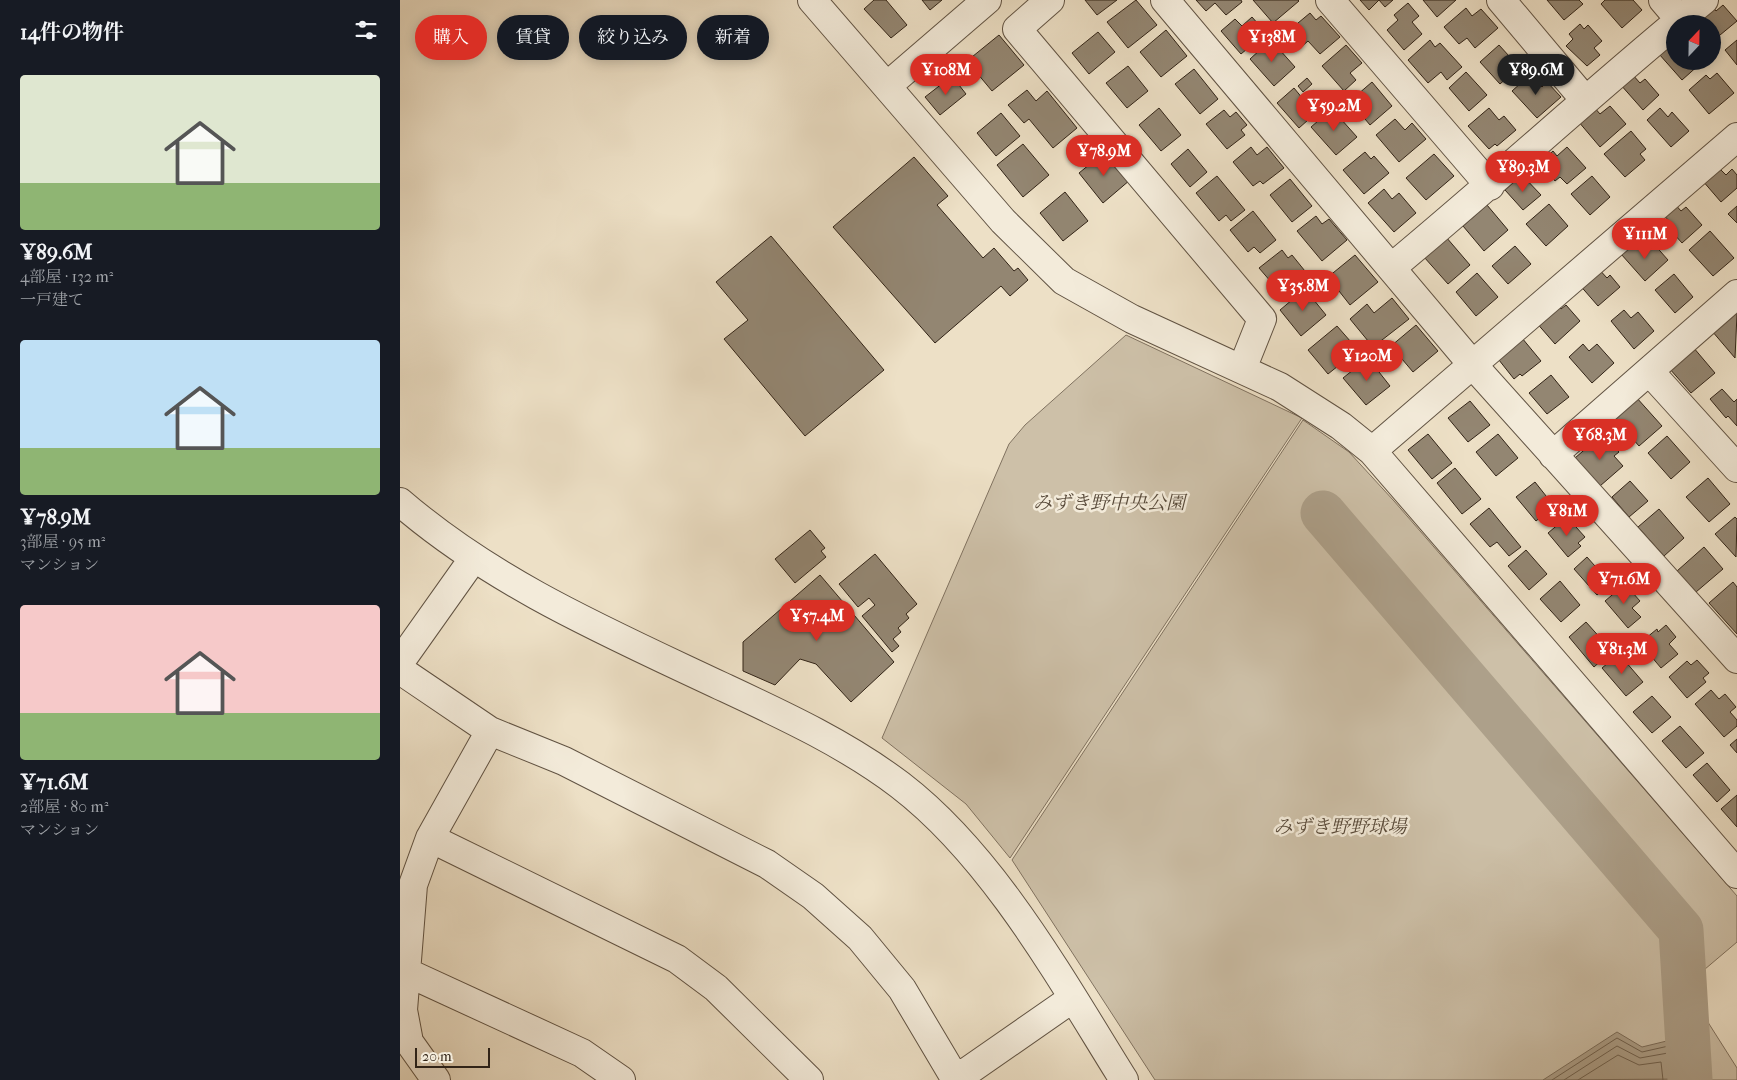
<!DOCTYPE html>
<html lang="ja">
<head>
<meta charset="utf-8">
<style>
	body { margin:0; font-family:"IM FELL French Canon","Noto Serif JP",serif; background:#20242c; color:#f1f3f6; height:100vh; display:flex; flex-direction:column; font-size:19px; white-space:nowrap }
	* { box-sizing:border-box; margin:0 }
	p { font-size:16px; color:#9ea1a6 }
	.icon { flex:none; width:28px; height:28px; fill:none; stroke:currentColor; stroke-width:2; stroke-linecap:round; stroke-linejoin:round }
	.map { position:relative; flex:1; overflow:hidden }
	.side { display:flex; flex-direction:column; background:#171b24; width:400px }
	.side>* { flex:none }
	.banner { position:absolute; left:15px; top:15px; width:475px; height:45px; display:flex; gap:10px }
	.needle { width:32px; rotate:22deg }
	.tools { position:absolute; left:1266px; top:15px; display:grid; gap:10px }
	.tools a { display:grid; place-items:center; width:55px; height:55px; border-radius:50%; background:#171b24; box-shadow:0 2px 12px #0003; font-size:25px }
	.scale { position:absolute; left:15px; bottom:12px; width:75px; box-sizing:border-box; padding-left:5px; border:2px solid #322417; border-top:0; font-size:14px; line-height:18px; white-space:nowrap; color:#322417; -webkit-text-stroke:4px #f3ebda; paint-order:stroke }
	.price { position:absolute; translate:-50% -42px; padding:0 11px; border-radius:18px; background:#d93025; color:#fff; font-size:16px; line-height:32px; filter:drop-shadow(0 1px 2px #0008) }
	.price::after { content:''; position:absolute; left:50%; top:30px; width:15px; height:11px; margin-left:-8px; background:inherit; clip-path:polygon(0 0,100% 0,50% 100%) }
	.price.active { background:#222; color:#fff }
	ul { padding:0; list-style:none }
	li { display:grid; align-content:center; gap:10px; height:265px; padding:0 20px }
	li span { display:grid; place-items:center; height:155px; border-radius:5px; color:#555 }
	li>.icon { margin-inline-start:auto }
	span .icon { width:90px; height:90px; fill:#fffc; stroke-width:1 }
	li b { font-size:21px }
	h2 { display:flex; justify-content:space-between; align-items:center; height:60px; padding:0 20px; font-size:21px }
	.tag { padding:0 18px; border-radius:22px; background:#171b24; box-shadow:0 2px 12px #0003; font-size:18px; line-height:45px }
	.tag.active { background:#d93025; color:#fff }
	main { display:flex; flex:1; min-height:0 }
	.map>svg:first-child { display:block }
	.green { fill:#cdc0a8; stroke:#807260 }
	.water { fill:#ada08a; stroke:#7c6e5c }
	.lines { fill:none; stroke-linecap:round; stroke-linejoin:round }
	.shore { stroke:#706250; stroke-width:1 }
	.river { stroke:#ada08a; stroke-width:45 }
	.building { fill:#938672; stroke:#322417 }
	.minor-casing { stroke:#615343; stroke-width:30 }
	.minor { stroke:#f3ebda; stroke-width:28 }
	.labels { text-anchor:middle; stroke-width:5; stroke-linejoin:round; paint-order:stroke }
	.park-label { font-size:19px; font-style:italic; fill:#594b3b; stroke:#f3ebda }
</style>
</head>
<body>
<main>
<section class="side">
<h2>14件の物件<svg class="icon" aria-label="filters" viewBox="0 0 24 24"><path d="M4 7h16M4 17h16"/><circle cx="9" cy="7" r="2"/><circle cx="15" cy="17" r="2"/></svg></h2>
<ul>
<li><span style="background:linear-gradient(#dfe7d0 70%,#8fb573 0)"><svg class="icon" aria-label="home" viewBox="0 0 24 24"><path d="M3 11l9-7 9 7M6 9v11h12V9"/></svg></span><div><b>¥89.6M</b><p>4部屋 · 132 m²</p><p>一戸建て</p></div></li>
<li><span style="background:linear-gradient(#bfe0f5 70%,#8fb573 0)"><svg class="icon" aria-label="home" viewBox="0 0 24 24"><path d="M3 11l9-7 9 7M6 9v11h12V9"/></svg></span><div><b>¥78.9M</b><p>3部屋 · 95 m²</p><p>マンション</p></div></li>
<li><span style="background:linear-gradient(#f6c9c9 70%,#8fb573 0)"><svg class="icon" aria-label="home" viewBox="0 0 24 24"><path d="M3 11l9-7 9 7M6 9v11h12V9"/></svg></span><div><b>¥71.6M</b><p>2部屋 · 80 m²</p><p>マンション</p></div></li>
</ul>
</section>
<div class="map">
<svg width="1337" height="1080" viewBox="0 0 1337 1080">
	<rect width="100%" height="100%" fill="#ede0c6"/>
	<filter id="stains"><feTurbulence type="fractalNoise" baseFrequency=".004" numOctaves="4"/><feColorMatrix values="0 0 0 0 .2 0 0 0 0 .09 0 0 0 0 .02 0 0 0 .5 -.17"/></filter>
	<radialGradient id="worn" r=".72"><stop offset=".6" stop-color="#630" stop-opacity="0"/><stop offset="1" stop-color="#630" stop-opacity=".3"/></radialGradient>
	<!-- green -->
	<path class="green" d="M726,335L902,418L610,858L566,804L482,738L609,444L625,425Z
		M903,420L949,452L994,501L1337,896V942L1285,986L1337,1068V1080H755L612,860Z"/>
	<!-- water -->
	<path class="water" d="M1217,1032L1242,1047L1279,1038L1282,1079L1143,1080Z"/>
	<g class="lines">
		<!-- shore -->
		<path class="shore" d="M1152,1080L1217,1038L1242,1052L1273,1045L1277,1080
			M1164,1080L1217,1046L1240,1058L1268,1053L1270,1080
			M1178,1080L1218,1055L1239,1065L1261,1062L1263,1080"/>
		<!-- river -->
		<path class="river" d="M923,513L1281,930L1290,1079"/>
	</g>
	<!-- building -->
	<path class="building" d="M474,0H486L507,25L491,38L464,9Z
		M522,0H542L530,10Z
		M685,0H717L697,15Z
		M736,0L757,25L728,48L707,22Z
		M796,0H841L842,2L826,15L815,3L806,11Z
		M853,0H898L899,1L873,23Z
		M960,0H993L985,7L979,0L969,10Z
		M1023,0H1056L1037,17Z
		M1147,0H1179L1183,4L1164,20Z
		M1205,0H1233L1242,10L1222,28L1201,4Z
		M1008,3L1019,16L1012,22L1022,34L1004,50L987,30L998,20L994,15Z
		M1323,5L1337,21L1314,40L1312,24H1300L1296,20L1312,6L1316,11Z
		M1066,8L1072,16L1081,9L1098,28L1075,48L1067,38L1059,44L1044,27Z
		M910,13L916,20L921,16L940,37L920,54L908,41L900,48L886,33Z
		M852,17L866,33L841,54L821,31L835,19L842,26Z
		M1180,24L1184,29L1188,25L1202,41L1194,48L1200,55L1187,66L1166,46L1173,39L1169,34Z
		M766,30L787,56L761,77L740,52Z
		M698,32L715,52L689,74L672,53Z
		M599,35L624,65L592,91L567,61Z
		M871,40L895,67L874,86L850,59Z
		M1030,40L1035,47L1040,43L1062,67L1047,80L1041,72L1028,83L1008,60Z
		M1275,40V61H1298L1300,64L1282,80L1259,54Z
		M1337,40V65L1325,50Z
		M946,45L962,63L950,73L956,80L944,91L922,66Z
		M1099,45L1119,67L1100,84L1080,62Z
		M728,66L748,91L727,108L706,83Z
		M794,69L818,99L800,114L775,84Z
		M1066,72L1087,95L1069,111L1049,88Z
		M1317,73L1334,93L1309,114L1289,90L1306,75L1310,79Z
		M1232,74L1240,83L1245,79L1259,95L1243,110L1220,84Z
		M1130,75L1142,87L1147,82L1161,97L1137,118L1112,91Z
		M552,76L566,94L540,115L525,97Z
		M907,78L912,84L903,92L898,86Z
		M972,82L992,106L970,125L950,101Z
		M894,88L903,99L914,90L926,104L899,128L877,103Z
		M627,90L636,101L647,91L677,128L653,148L629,119L624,123L608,105Z
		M1210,106L1226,124L1200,147L1178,121L1194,107L1200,114Z
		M759,108L781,135L761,151L739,125Z
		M1089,108L1099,120L1104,116L1116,130L1097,146L1095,144L1089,149L1068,126Z
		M1260,108L1268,117L1272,112L1289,131L1271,147L1247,120Z
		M932,109L957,137L936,155L911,127Z
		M824,110L830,117L836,112L847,125L841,130L845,135L827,149L806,124Z
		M601,113L620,136L596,156L577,133Z
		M995,119L1005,130L1012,123L1026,139L999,162L976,135Z
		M1231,131L1246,149L1240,154L1245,160L1225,177L1204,154Z
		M623,144L649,175L623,197L597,165Z
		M851,147L857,155L867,147L884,168L863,184L860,181L853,186L833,162Z
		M1167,147L1186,168L1167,184L1160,177L1155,181L1140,163L1153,151L1157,156Z
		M788,149L807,172L790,187L771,164Z
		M706,151L730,180L703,203L679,173Z
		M965,152L971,159L974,156L989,173L964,194L943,170Z
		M1034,154L1054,176L1026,200L1006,178Z
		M514,157L548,196L537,205L583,258L594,248L614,271L618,268L628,280L610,296L601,286L535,343L433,227Z
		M1318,167L1326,175L1332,169L1337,175V188L1321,202L1302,180Z
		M1122,175L1141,195L1123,210L1105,190Z
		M817,176L845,210L831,221L826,215L819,221L796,193Z
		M1192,176L1210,197L1190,215L1171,194Z
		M890,179L912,206L892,222L870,195Z
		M984,189L992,199L999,193L1016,213L994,232L968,203Z
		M665,192L688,221L663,241L640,213Z
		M1274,203L1281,211L1286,207L1302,225L1282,243L1266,225L1269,221L1262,213Z
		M1149,204L1168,226L1146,246L1126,224Z
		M1087,205L1108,230L1084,251L1063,226Z
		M1337,206V223L1328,214Z
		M853,211L876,240L860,253L854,247L848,252L830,230Z
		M916,216L922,224L929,219L947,240L922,261L897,231Z
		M1310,231L1334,258L1313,276L1289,250Z
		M371,236L484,370L405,436L324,339L348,320L316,282Z
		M1046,237L1070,265L1048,284L1024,257Z
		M1234,243L1242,252L1253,243L1268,260L1245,281L1221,254Z
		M1115,246L1131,264L1108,284L1092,266Z
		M882,250L888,258L892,255L909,276L884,297L859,268Z
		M955,255L978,282L950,305L928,277Z
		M1197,267L1207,278L1210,275L1220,287L1198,306L1178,283Z
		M1077,273L1098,297L1076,316L1056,292Z
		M1274,274L1293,297L1275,313L1255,290Z
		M905,289L926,315L901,336L880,310Z
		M992,298L1009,319L973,347L950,319L967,304L974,313Z
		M1155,303L1161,309L1166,305L1180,321L1155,344L1135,321Z
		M1224,310L1231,318L1238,312L1254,331L1234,349L1211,321Z
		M1335,311L1337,314L1335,358L1312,331Z
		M1016,325L1038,351L1013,372L991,346Z
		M937,326L958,350L928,374L908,350Z
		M1122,338L1141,361L1122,376L1120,374L1114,379L1095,355Z
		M1183,344L1189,351L1197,344L1214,363L1192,383L1169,357Z
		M1293,347L1315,373L1291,393L1269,368Z
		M968,358L990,386L966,405L943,378Z
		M1151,375L1169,397L1147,414L1129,393Z
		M1322,389L1334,402L1337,399V426L1328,416L1326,418L1310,399Z
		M1236,397L1262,426L1239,446L1213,416Z
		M1070,401L1090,425L1068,442L1048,418Z
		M1028,434L1052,463L1032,479L1008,450Z
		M1098,434L1118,458L1096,476L1076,452Z
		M1267,436L1290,462L1271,479L1248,453Z
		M1198,438L1207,448L1212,444L1219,452L1214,456L1223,466L1200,486L1175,458Z
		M1055,468L1081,499L1062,514L1037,483Z
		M1308,478L1330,504L1309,522L1286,497Z
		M1230,481L1248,501L1229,517L1212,497Z
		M1135,482L1154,506L1136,521L1116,497Z
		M1089,508L1121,547L1109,556L1097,542L1090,547L1070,524Z
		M1259,509L1284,538L1264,556L1238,527Z
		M1167,517L1185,537L1178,543L1181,546L1168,557L1148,533Z
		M1335,517L1337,519L1336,557L1315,534Z
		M410,530L425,548L421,551L426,557L395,583L375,559Z
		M1304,547L1323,569L1296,592L1277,571Z
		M1126,550L1147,574L1129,590L1108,566Z
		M475,554L517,604L506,614L509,618L498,628L501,632L493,639L499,646L492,652L462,616L475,605L469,598L458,607L439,584Z
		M1187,557L1202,574L1206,570L1215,580L1197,595L1174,569Z
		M420,575L494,662L451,702L416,664L400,659L375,685L343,671V642Z
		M1160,581L1180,605L1161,622L1140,599Z
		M1333,582L1337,587V634L1309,603Z
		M1225,584L1240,601L1232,608L1241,617L1228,628L1205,601Z
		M1186,622L1212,651L1194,667L1169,637Z
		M1266,625L1276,637L1269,644L1278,654L1261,668L1240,643L1257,629L1258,632Z
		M1219,654L1243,682L1226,696L1202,668Z
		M1297,660L1309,673L1303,678L1306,682L1287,698L1269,677L1287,661L1291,665Z
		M1311,690L1319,699L1325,694L1336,707L1330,712L1337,720V726L1324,737L1295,704Z
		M1252,696L1271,717L1252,733L1233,712Z
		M1280,726L1304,753L1286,768L1262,741Z
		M1337,739V753L1330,745Z
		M1307,763L1330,790L1317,802L1293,775Z
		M1337,795V827L1321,809Z"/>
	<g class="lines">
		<!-- minor casing -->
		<g class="minor-casing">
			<path id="minor" d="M412,0L603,221L664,281L732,319L880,387L941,426L972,451L1337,874
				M650,0L617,29L862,319L842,369
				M765,0L1072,364L1337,659
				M930,0L1090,186
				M1101,0L1185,100
				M1263,0L1280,20
				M487,86L587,0
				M991,268C1097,180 1198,87 1304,0
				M1250,372L1337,468
				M972,451L1337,137
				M1153,455L1337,294
				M0,502C95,584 209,633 321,686C383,715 446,744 500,785C594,857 662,981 724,1080
				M0,662L73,559
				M0,670L90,731L164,761L367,864L413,896L460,938L502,989L556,1080
				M30,838L277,959L316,988L409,1080
				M4,971L182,1053L221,1080
				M36,1080L9,1042L3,1010L13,885L30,838L90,731
				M555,1080L673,998"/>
		</g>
		<!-- minor -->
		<use href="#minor" class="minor"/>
	</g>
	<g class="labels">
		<!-- park labels -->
		<g class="park-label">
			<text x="709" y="509">みずき野中央公園</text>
			<text x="940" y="833">みずき野野球場</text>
		</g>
	</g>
	<rect width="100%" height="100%" filter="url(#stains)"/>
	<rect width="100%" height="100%" fill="url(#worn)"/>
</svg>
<div class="tools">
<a><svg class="needle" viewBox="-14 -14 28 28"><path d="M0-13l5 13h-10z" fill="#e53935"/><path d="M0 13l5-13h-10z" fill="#9ea1a6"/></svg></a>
</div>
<div class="scale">20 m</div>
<b class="price" style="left:872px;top:63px">¥138M</b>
<b class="price" style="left:546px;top:96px">¥108M</b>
<b class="price active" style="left:1136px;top:96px">¥89.6M</b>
<b class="price" style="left:934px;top:132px">¥59.2M</b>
<b class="price" style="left:704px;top:177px">¥78.9M</b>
<b class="price" style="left:1123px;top:193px">¥89.3M</b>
<b class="price" style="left:1245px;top:260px">¥111M</b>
<b class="price" style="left:903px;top:312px">¥35.8M</b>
<b class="price" style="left:967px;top:382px">¥120M</b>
<b class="price" style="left:1200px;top:461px">¥68.3M</b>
<b class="price" style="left:1167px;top:537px">¥81M</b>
<b class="price" style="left:1224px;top:605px">¥71.6M</b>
<b class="price" style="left:417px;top:642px">¥57.4M</b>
<b class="price" style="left:1222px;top:675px">¥81.3M</b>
<div class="banner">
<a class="tag active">購入</a>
<a class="tag">賃貸</a>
<a class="tag">絞り込み</a>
<a class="tag">新着</a>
</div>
</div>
</main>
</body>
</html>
